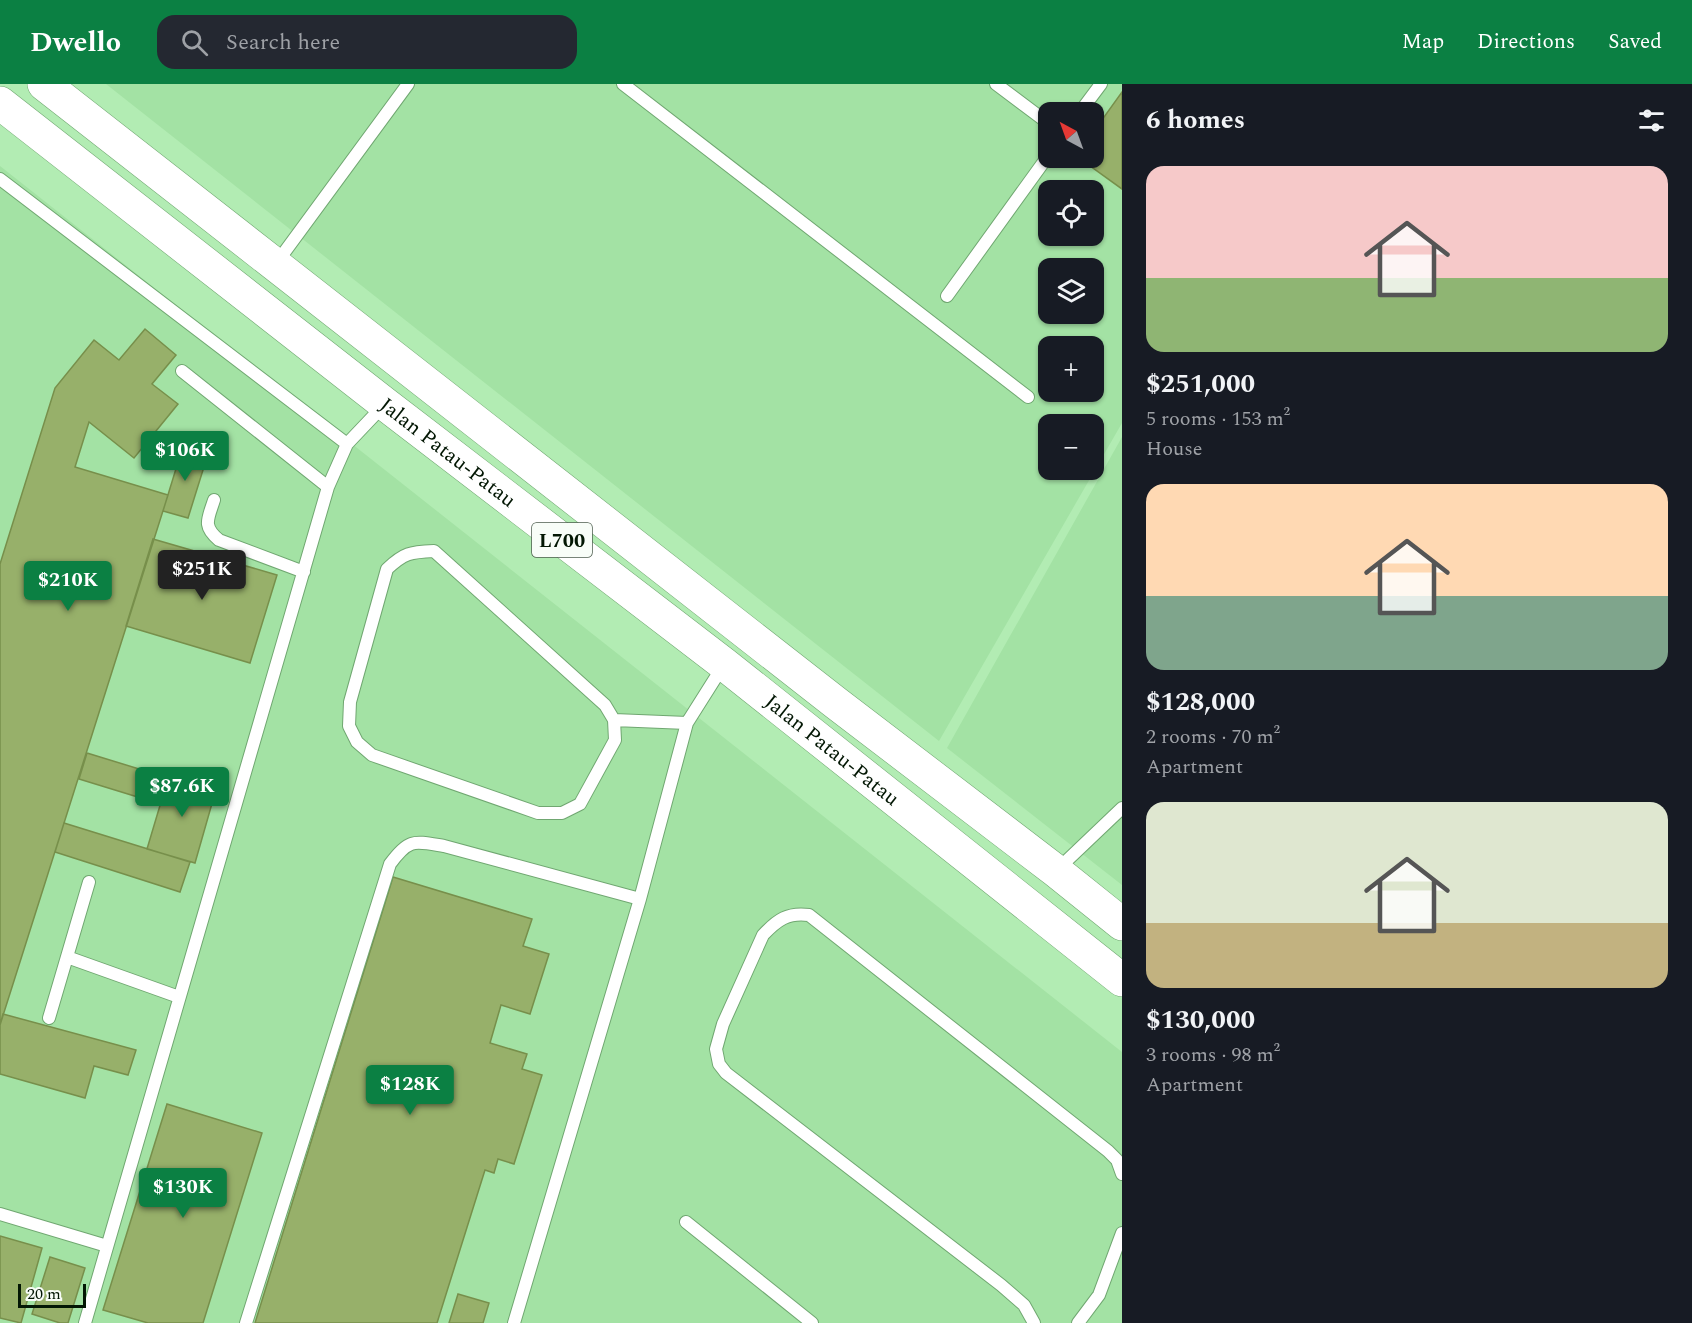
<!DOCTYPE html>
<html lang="en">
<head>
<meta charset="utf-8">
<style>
	body { margin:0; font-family:Spectral,serif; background:#242831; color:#f1f3f6; height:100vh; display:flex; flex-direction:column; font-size:22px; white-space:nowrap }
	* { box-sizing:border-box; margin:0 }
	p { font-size:20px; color:#9ea1a6 }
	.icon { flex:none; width:33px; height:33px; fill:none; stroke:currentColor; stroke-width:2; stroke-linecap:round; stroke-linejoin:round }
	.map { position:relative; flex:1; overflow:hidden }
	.details { display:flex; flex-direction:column; background:#171b24; width:570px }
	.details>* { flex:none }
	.needle { width:39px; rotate:319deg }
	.fabs { position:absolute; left:1038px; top:18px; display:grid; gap:12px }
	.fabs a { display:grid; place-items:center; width:66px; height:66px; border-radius:12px; background:#171b24; box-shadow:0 2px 4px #0004; font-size:30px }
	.scale { position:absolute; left:18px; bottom:15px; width:68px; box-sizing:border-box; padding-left:6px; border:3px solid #031704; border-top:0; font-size:16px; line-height:21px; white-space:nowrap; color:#031704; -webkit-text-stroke:4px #f8fdf8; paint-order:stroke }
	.price { position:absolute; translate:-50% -51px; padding:0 14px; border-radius:6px; background:#0b8043; color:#fff; font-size:20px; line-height:39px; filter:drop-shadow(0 2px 3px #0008) }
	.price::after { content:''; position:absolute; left:50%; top:36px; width:18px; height:14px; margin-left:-9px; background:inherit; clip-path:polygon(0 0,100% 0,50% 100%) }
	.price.current { background:#222; color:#fff }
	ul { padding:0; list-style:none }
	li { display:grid; align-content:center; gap:12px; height:318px; padding:0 24px }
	li span { display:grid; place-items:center; height:186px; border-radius:18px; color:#555 }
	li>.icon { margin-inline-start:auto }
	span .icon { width:108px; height:108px; fill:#fffc; stroke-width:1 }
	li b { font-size:26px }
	h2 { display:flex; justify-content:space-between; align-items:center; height:72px; padding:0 24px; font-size:26px }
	header { display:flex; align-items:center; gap:36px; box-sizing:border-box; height:84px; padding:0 30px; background:#0b8043; color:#fff }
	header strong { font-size:28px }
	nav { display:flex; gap:33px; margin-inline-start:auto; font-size:21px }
	.search { width:420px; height:54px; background:#242831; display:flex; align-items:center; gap:15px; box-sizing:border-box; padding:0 21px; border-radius:18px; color:#9ea1a6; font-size:22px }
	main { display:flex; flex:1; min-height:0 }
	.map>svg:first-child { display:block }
	.built { fill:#a3e2a4; fill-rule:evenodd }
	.building { fill:#97b06a; stroke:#778f4b; stroke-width:1.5 }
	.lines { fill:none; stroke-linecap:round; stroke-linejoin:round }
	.service-casing { stroke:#70a771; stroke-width:14 }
	.primary-casing { stroke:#70a771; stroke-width:34 }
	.service { stroke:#fff; stroke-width:12 }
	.primary { stroke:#fff; stroke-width:33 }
	.labels { text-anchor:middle; stroke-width:4.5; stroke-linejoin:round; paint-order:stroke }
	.shield { fill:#f8fdf8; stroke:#4c5c4d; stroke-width:1.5 }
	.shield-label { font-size:20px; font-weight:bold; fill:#031704 }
	.street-label { font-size:21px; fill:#031704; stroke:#f8fdf8 }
</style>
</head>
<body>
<header>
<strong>Dwello</strong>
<div class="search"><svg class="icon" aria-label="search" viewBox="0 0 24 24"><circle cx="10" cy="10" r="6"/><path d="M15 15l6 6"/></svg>Search here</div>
<nav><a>Map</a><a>Directions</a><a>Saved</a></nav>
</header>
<main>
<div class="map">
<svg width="1122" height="1239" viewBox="0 0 1122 1239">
	<rect width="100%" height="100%" fill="#b2ecb3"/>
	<!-- built -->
	<path class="built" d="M106,0H1122V339L939,657ZM1048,28H1094V74H1048ZM1048,106H1094V152H1048ZM1048,184H1094V230H1048ZM1048,262H1094V308H1048ZM1048,340H1094V386H1048Z
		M0,82L1122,968V1239H0Z
		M1122,353V801L947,664Z"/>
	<!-- building -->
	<path class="building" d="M1122,8V105L1079,74H1094V47Z
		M145,245L176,271L152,300L178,320L134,374L89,338L75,383L168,411L0,941V480L55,304L94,256L119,276Z
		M183,362L208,370L188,434L163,427Z
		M153,455L277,491L250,579L126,542Z
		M87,669L162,692L154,718L79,695Z
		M170,688L217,702L195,779L147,765Z
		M64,739L190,778L180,808L55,768Z
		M393,793L532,835L523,862L549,870L530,930L501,921L490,959L527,970L522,985L542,991L514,1080L498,1075L494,1089L485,1086L437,1239H255Z
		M3,930L136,966L128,991L94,982L85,1014L0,990V941Z
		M167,1020L262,1049L203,1239H148L103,1226Z
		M0,1152L42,1164L21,1239L0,1234Z
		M50,1173L85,1184L68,1239H60L32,1230Z
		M458,1210L489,1219L483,1239H449Z"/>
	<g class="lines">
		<!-- service casing -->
		<g class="service-casing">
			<path id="service" d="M623,0L1028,313
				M996,0L1048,39
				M1080,28L1101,0
				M0,95L347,360
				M275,181L408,0
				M947,212L1048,72
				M182,287L328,403
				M214,416C208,435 202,442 219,456L304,488
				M434,467L605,621L614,636L615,656L580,720L562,729H538L372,671L357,658L349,642L350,618L387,485C404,469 410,468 434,467Z
				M614,636L687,639
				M1058,785L1122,724
				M67,873L179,913
				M49,934L89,798
				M0,1130L107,1162
				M686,1138L812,1239
				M85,1239L328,403L347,360L384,321
				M246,1239L390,780C409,754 414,757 444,762L640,815
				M514,1239L640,815L687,639L723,582
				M1034,1239L1024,1221L1001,1201L726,989L719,980L716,965L723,940L763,851C777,836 788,828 809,831L1108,1067L1117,1076L1122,1090
				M1078,1239L1099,1211L1122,1149"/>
		</g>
		<!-- primary casing -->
		<g class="primary-casing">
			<g id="primary">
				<path d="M44,0L836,619L1056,787L1122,840"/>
				<path id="s1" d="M0,19L385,320L724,580L1122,896"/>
			</g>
		</g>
		<!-- service -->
		<use href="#service" class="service"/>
		<!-- primary -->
		<use href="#primary" class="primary"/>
	</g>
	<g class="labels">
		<!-- shield labels -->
		<rect class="shield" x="532" y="439" width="60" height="34" rx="4.5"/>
		<g class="shield-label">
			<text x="562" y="463">L700</text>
		</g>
		<!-- street labels -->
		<g class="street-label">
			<text dy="7" stroke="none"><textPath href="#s1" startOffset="568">Jalan Patau-Patau</textPath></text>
			<text dy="7" stroke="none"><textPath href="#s1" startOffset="1054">Jalan Patau-Patau</textPath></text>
		</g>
	</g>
</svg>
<div class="fabs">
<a><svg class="needle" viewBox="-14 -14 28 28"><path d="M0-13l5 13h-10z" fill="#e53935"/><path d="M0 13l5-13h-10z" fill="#9ea1a6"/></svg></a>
<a><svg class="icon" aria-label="locate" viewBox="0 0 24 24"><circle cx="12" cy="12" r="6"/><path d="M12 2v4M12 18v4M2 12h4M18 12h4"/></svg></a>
<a><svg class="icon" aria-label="layers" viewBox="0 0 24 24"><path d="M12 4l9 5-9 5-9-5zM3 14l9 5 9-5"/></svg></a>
<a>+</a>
<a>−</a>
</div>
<div class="scale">20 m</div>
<b class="price" style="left:185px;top:398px">$106K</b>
<b class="price current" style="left:202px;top:517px">$251K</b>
<b class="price" style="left:68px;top:528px">$210K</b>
<b class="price" style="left:182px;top:734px">$87.6K</b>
<b class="price" style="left:410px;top:1032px">$128K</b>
<b class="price" style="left:183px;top:1135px">$130K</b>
</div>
<section class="details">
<h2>6 homes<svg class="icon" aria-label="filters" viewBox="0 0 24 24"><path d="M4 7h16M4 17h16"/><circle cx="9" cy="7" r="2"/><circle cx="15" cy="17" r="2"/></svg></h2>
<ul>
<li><span style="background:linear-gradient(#f6c9c9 60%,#8fb573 0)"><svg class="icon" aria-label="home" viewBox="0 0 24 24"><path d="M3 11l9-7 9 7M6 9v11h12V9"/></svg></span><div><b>$251,000</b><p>5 rooms · 153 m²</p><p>House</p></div></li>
<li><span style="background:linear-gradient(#ffd9b3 60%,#7fa58c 0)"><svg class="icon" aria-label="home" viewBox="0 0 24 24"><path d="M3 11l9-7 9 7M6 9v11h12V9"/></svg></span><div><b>$128,000</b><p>2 rooms · 70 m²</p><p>Apartment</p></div></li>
<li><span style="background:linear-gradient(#dfe7d0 65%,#c2b280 0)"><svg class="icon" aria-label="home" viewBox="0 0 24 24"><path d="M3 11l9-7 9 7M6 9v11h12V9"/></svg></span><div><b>$130,000</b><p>3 rooms · 98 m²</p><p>Apartment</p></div></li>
</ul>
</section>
</main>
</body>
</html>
